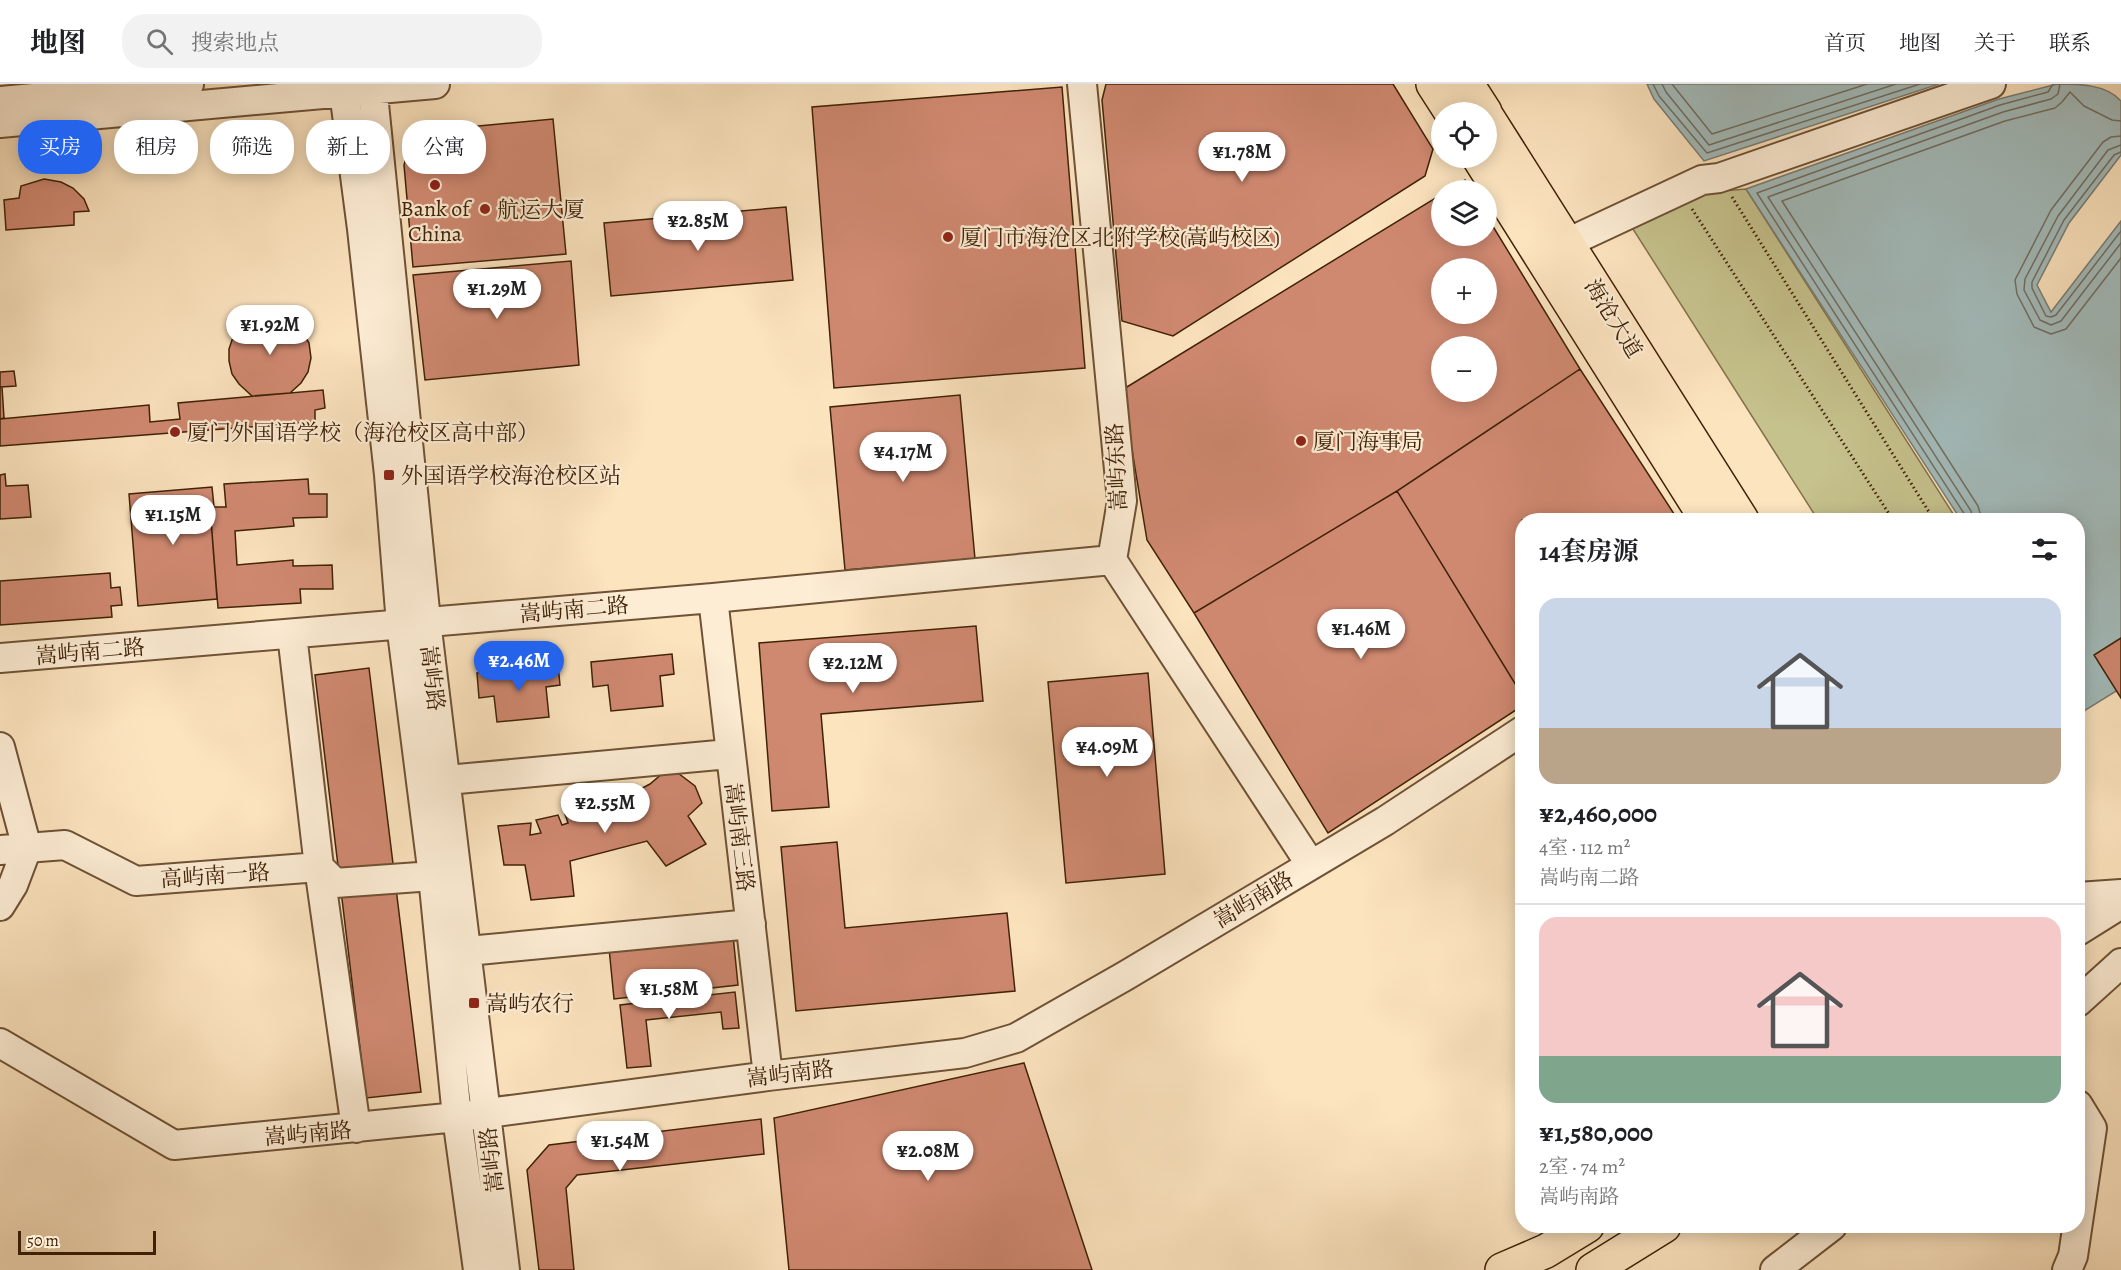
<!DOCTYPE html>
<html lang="zh">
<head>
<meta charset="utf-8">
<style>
	body { margin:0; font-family:Alegreya,"Noto Serif SC",serif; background:#f2f2f2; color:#202124; height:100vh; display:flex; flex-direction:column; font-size:22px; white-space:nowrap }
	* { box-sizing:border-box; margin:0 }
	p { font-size:20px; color:#757577 }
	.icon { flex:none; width:33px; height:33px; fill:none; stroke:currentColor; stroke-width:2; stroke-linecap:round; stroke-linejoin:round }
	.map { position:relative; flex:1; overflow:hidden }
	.side { position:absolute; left:1515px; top:429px; width:570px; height:720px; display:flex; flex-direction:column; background:#fff; border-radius:24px; box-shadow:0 3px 15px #0003 }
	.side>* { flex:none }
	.guide { position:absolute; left:18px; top:36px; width:570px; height:54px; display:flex; gap:12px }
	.buttons { position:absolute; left:1431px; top:18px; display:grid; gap:12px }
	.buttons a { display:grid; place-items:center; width:66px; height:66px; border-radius:50%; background:#fff; box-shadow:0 3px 15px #0003; font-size:30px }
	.scale { position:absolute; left:18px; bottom:15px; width:138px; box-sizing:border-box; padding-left:6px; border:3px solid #402207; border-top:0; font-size:16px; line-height:21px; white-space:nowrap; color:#402207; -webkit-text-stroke:4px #fdedd5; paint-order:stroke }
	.price { position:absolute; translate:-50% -51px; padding:0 14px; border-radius:21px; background:#fff; color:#222; font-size:20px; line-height:39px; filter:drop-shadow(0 2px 3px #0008) }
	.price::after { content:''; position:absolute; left:50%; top:36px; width:18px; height:14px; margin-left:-9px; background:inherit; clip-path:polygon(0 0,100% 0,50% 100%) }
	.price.current { background:#2563eb; color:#fff }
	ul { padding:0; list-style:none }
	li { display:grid; align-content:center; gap:12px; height:318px; padding:0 24px }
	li+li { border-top:2px solid #e0e0e0 }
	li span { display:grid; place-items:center; height:186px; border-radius:18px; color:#555 }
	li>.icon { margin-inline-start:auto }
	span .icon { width:108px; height:108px; fill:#fffc; stroke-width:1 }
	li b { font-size:26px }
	h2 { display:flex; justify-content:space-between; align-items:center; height:72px; padding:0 24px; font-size:26px }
	.chip { padding:0 21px; border-radius:24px; background:#fff; box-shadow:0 3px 15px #0003; font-size:21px; line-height:54px }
	.chip.current { background:#2563eb; color:#fff }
	header { display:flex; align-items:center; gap:36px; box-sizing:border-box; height:84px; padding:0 30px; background:#fff; border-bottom:2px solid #e0e0e0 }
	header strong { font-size:28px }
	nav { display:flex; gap:33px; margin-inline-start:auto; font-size:21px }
	.search { width:420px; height:54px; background:#f2f2f2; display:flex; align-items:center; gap:15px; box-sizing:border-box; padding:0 21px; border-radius:24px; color:#757577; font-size:22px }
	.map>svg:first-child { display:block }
	.green { fill:#c6c28d; stroke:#83724a; stroke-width:1.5 }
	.water { fill:#a3bcbc; stroke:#7b7e74; stroke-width:1.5 }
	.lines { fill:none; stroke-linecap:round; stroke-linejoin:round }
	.shore { stroke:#726f62; stroke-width:1.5 }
	.building { fill:#d08971; stroke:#402207; stroke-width:1.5; fill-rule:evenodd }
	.minor-casing { stroke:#6f5235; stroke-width:32 }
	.major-casing { stroke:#402207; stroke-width:36 }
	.path { stroke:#402207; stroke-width:3; stroke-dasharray:1.5 3; stroke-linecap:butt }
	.minor { stroke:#fdedd5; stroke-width:28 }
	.major { stroke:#fce4bf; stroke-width:33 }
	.poi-dot { fill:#8f2418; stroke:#fdedd5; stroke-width:2 }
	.labels { text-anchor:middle; stroke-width:4.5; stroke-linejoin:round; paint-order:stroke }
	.poi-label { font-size:22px; fill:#402207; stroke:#fdedd5; text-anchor:start }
	.street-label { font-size:22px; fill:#402207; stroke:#fdedd5 }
</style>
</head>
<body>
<header>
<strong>地图</strong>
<div class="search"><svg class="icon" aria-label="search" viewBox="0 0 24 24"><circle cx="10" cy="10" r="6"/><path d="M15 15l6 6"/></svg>搜索地点</div>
<nav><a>首页</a><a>地图</a><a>关于</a><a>联系</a></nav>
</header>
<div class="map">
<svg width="2121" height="1186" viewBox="0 0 2121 1186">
	<rect width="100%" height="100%" fill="#fce4bf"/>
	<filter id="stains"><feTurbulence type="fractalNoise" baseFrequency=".00333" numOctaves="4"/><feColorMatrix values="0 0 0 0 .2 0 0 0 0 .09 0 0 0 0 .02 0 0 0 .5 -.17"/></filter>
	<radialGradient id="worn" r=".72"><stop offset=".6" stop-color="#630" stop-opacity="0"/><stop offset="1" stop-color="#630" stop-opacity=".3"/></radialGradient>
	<!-- green -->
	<path class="green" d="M1746,105L1957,436H1818L1626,134L1677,111Z"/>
	<!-- water -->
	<path class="water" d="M1647,0H1939L1704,77L1654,15Z
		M2057,0C2079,0 2106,0 2121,17V71L2069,139L2037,201L2051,228L2121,137V604L2084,627L2078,616V436H1961L1746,105L1999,15Z"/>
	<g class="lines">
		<!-- shore -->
		<path class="shore" d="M1653,0L1659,12L1707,69L1920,0
			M1662,0L1666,8L1709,61L1896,0
			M1672,0L1712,50L1867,0
			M2121,52L2111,53L2103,58L2051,126L2015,196L2017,210L2034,243L2051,250L2066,245L2121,174
			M2121,61L2108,66L2058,132L2025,195L2024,206L2040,236L2051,241L2061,237L2121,159
			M2121,68L2114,71L2064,136L2032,198V204L2046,232L2051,233L2056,231L2121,147
			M1966,436L1965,431L1757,109L2000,21L2048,8L2053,0
			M1973,436L1971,427L1768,113L2003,28L2051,15L2058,10L2060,0
			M1982,436L1978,422L1782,117L2005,37L2055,24L2062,18L2070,8L2084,22L2112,36L2121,37"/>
	</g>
	<!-- building -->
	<path class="building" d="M1106,0H1393L1433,65L1425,92L1173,252L1122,237L1102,16Z
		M1062,3L1085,284L834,304L812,23Z
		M553,35L566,170L413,183L404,81L409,64L420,51L436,46Z
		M44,95L61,98L73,104L84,115L89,127L74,128V141L6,146L4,116L19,114L21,102Z
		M1465,96L1472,106H1448Z
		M1442,110V152H1486V131L1580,285L1397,407L1194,529L1147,456L1122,306ZM1442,184H1486V230H1442ZM1442,262H1486V308H1442Z
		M786,123L793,196L611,212L604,139Z
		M571,177L579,281L425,296L413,191Z
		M264,232L278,233L292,238L302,247L309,259L311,274L308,288L301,299L290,309L252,312L239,300L232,290L229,277V265L233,253L241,243L252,236Z
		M1580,285L1678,436H1522V611L1397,407Z
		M14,287L16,302L0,303V288Z
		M0,303H2L4,334L0,335Z
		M323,306L325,324L315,326V338L0,362V335L149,321L150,338L180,335L178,319Z
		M960,311L975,475L845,486L830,323Z
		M5,390L6,402L28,401L31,433L0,435V391Z
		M308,395L309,410H327V433L293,434L294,442L235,447L237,481L293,476V482L332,481L333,505H300L301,519L218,524L210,423H226L224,400Z
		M212,403L214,423H210L217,515L138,522L129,410Z
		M1397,407L1522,611V622L1328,749L1194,529Z
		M110,489L111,504L120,503L122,521L111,522L112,533L0,541V497Z
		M976,542L983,617L821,630L829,723L772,727L759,559Z
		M2121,554V614L2094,571Z
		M672,570L674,590L660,592L663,622L611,627L608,601L593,603L591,578Z
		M558,581L560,601L546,603L549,633L497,638L494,612L479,614L477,589Z
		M369,584L421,1008L366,1014L315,591Z
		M1148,589L1165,790L1066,799L1048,598Z
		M670,683L695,702L702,719L688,732L706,760L666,782L647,757L570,777L574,812L531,816L525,781H504L498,742L531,739L530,751L541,749L536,736L558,731L562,741L568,739L565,730L621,713L625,720L633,717L631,710L650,700Z
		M837,758L845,844L1007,829L1015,907L796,927L781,763Z
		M733,851L738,901L614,915L609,864Z
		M735,908L739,944L723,945L721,928L646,936L651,982L627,984L620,921Z
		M1024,979L1092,1186H789L774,1034Z
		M761,1035L764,1070L577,1091L566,1104L574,1186H539L527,1086L549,1061Z"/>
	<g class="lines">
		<!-- minor casing -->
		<g class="minor-casing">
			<path id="minor" d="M343,0L362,145L389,391L401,540L433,792L457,1033L478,1186
				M372,0L426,537L505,1186
				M1082,0L1122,417L1112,476L1311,781
				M0,17L189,0
				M0,39L435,0
				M1567,159L1702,96L1719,94L1991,0
				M713,514L768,992
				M292,550L319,783L356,1044
				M0,574L713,514L1112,476
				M0,663L27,764L13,801L0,822
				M447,696L729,670
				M0,766L65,761L136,797L319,783L335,799L433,792
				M2078,813L2121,810
				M2078,847L2121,820
				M468,867L751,840
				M2078,918L2121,879
				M0,959L174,1061L457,1033L768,992L965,969L1016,954L1125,892L1385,737L1522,647
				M1775,1186L1832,1142
				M2067,1186L2073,1172L2092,1044L2078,1021"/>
		</g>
		<!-- major casing -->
		<g class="major-casing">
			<path id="major" d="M1433,0L1451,28
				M1467,0L1485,28
				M1486,31L1742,436
				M1479,74L1707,436
				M1502,1186L1546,1167L1587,1142
				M1593,1186L1664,1142"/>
		</g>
		<!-- path -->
		<path class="path" d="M1732,113L1934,436
			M1692,125L1893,436"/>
		<!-- minor -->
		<use href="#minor" class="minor"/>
		<!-- major -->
		<use href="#major" class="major"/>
	</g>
	<!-- markers -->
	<g class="poi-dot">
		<circle cx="435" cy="101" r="6"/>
		<circle cx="485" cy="125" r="6"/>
		<circle cx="948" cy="153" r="6"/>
		<circle cx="175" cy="348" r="6"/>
		<circle cx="1301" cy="357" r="6"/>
		<rect x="383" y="385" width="12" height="12" rx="3"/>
		<rect x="468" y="913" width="12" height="12" rx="3"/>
	</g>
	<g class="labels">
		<!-- poi labels -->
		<g class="poi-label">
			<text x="435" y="132" text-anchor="middle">Bank of<tspan x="435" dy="25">China</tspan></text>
			<text x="497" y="133">航运大厦</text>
			<text x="960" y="161">厦门市海沧区北附学校(嵩屿校区)</text>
			<text x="187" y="356">厦门外国语学校（海沧校区高中部）</text>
			<text x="1313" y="365">厦门海事局</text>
			<text x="401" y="399">外国语学校海沧校区站</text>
			<text x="486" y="927">嵩屿农行</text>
		</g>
		<!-- street labels -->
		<g class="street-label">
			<text transform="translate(1614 234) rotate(58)" y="8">海沧大道</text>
			<text transform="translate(1116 383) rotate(-93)" y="8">嵩屿东路</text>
			<text transform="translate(574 525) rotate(-5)" y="8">嵩屿南二路</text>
			<text transform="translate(90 567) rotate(-5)" y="8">嵩屿南二路</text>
			<text transform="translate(433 594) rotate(83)" y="8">嵩屿路</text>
			<text transform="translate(740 753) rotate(83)" y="8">嵩屿南三路</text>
			<text transform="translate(215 791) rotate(-4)" y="8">高屿南一路</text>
			<text transform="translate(1253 815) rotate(-31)" y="8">嵩屿南路</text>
			<text transform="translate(790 989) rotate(-7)" y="8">嵩屿南路</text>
			<text transform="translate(308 1049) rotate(-5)" y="8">嵩屿南路</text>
			<text transform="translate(491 1076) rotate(-97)" y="8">嵩屿路</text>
		</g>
	</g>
	<rect width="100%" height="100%" filter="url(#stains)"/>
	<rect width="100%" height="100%" fill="url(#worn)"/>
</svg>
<div class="buttons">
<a><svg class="icon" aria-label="locate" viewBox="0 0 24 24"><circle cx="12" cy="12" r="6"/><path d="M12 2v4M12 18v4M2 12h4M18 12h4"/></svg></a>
<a><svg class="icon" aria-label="layers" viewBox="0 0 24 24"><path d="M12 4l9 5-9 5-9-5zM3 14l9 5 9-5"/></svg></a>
<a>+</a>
<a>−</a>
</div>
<div class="scale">50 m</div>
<b class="price" style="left:1242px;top:99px">¥1.78M</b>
<b class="price" style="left:698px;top:168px">¥2.85M</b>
<b class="price" style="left:497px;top:236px">¥1.29M</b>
<b class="price" style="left:270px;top:272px">¥1.92M</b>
<b class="price" style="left:903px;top:399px">¥4.17M</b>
<b class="price" style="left:173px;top:462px">¥1.15M</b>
<b class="price" style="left:1361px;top:576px">¥1.46M</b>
<b class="price current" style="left:519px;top:608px">¥2.46M</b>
<b class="price" style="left:853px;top:610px">¥2.12M</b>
<b class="price" style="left:1107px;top:694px">¥4.09M</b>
<b class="price" style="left:605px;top:750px">¥2.55M</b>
<b class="price" style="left:669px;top:936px">¥1.58M</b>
<b class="price" style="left:620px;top:1088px">¥1.54M</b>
<b class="price" style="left:928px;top:1098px">¥2.08M</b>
<div class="guide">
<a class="chip current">买房</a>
<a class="chip">租房</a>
<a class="chip">筛选</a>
<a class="chip">新上</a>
<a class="chip">公寓</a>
</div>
<section class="side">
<h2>14套房源<svg class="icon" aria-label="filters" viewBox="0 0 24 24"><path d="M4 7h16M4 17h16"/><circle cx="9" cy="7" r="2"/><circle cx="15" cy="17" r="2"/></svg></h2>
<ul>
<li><span style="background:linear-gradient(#c9d6e8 70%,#b9a48a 0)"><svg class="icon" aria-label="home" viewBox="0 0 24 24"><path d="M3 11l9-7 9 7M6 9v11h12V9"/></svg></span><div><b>¥2,460,000</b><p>4室 · 112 m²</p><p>嵩屿南二路</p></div></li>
<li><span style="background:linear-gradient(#f6c9c9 75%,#7fa58c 0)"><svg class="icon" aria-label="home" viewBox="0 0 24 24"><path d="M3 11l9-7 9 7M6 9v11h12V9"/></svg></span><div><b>¥1,580,000</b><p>2室 · 74 m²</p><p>嵩屿南路</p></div></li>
</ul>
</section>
</div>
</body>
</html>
